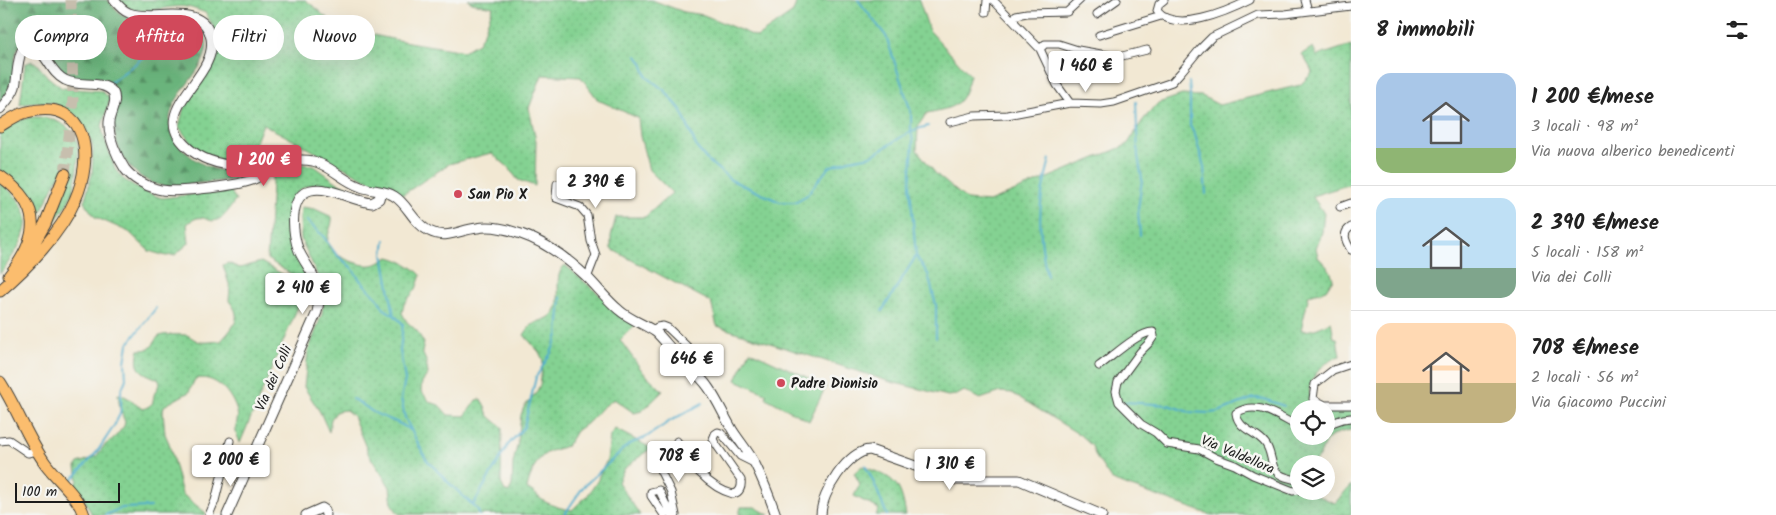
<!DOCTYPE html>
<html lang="it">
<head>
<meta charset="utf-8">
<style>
	body { margin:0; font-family:Kalam,sans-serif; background:#f6f6f6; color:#222; height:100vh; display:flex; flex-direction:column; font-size:19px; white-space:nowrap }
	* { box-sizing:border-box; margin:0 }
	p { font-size:16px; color:#767676 }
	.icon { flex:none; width:28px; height:28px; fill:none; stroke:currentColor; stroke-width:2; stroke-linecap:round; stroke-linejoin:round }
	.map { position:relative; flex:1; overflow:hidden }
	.details { display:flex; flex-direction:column; background:#fff; width:425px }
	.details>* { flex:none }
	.top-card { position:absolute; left:15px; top:15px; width:475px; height:45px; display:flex; gap:10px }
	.tools { position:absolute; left:1290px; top:400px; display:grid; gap:10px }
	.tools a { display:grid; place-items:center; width:45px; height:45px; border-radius:50%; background:#fff; box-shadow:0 5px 20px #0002; font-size:25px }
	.scale { position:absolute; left:15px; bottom:12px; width:105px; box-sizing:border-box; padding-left:5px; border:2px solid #1c1c1c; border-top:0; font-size:14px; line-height:18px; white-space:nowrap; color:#1c1c1c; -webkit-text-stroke:4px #f6f6f2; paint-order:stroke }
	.price { position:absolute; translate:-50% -42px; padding:0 11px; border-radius:5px; background:#fff; color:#222; font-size:16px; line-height:32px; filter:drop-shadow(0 1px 2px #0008) }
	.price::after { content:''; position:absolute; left:50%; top:30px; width:15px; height:11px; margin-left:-8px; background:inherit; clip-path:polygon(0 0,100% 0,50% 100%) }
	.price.on { background:#d1495b; color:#fff }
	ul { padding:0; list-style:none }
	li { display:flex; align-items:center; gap:15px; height:125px; padding:0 25px }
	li+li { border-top:1px solid #e0e0e0 }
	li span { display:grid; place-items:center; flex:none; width:140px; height:100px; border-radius:15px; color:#555 }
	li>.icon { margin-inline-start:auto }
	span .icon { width:60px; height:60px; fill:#fffc; stroke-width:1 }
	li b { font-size:21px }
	h2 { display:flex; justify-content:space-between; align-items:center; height:60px; padding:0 25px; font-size:21px }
	.chip { padding:0 18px; border-radius:22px; background:#fff; box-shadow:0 5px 20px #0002; font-size:18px; line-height:45px }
	.chip.on { background:#d1495b; color:#fff }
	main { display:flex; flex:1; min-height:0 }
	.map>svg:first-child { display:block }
	.green { fill:url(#green-dots); stroke:#507757 }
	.forest { fill:url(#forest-firs); stroke:#44684c }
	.pitch { fill:#84d292; stroke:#507757 }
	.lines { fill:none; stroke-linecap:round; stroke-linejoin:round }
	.stream { stroke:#4fadce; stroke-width:2 }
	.trunk-tunnel { stroke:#c7bfae; stroke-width:11; stroke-dasharray:11 5.5; stroke-linecap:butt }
	.minor-casing { stroke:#3c3b37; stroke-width:9 }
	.tertiary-casing { stroke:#3c3b37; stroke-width:11 }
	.primary-casing { stroke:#3c3b37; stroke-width:13 }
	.trunk-casing { stroke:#3c3b37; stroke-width:13 }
	.minor { stroke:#fff; stroke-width:7 }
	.tertiary { stroke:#fff; stroke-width:9 }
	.primary { stroke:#fbbd6e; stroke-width:11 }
	.trunk { stroke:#fbbd6e; stroke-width:11 }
	.poi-dot { fill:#d1495b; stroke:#f6f6f2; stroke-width:2 }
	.labels { text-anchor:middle; stroke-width:5; stroke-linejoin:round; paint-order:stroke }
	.poi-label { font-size:14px; font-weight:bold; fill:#1c1c1c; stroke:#f6f6f2; text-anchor:start }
	.street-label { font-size:14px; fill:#1c1c1c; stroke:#f6f6f2 }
</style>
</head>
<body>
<main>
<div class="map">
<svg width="1351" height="515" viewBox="0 0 1351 515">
	<defs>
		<pattern id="green-dots" width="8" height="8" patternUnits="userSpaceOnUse" patternTransform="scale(1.25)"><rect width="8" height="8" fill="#84d292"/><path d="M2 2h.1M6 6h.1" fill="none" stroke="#71b47d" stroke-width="1.8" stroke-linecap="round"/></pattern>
		<pattern id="forest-firs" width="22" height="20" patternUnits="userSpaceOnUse" patternTransform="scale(1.25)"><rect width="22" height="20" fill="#6bb47c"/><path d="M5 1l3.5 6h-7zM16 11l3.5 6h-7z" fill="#579265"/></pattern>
	</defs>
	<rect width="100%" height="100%" fill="#f6f6f2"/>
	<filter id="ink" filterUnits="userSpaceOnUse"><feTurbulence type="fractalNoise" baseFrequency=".02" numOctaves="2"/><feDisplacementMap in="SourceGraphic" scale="10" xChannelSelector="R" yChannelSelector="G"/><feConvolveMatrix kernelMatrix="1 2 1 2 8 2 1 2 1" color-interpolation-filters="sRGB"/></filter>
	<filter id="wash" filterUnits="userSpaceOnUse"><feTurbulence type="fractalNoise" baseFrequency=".0096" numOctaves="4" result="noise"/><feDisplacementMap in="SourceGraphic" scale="20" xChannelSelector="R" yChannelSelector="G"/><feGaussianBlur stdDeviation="1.12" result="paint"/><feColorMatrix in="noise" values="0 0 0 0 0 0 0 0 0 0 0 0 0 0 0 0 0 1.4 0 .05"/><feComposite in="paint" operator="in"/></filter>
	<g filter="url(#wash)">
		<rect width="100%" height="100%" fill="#f2e8d3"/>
		<!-- green -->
		<path class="green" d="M119,0H305C314,5 320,14 329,19C364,38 424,44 464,51L478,43L484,32L493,7L472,3L468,0H652L684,12L704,15L757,37L793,12L797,0H919L929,30L970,75C962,106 957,107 927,113L918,126L917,150L936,174L967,200L989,202L1127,145L1143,120L1158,103L1182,95L1202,96L1219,105L1300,85L1312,73L1311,69L1302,54L1313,47L1317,56L1351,45V184L1312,196L1324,213L1322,232L1316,248L1318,257L1330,270L1333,279L1326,290L1309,295L1301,330C1311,332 1322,327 1331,321L1334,338H1337L1340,356C1319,362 1294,395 1322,409H1299V436H1326V409L1351,408V430C1345,431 1336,433 1331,437C1317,447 1327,464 1299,464L1297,487L1299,491L1309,492L1335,503L1351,485V515H1211L1117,482L1111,479L1096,457L1092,446L1080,435L1012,393L1001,392L980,399L964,391L957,395L948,396L891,382L717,326L711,302L611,249V236L616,217H645L672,193L649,170L640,136L638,118L598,100L581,77L542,75L529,108L536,141L535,186L518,180L507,166L491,153L449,164L402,195L365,179L263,124L248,162L223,161L195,149L179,127L184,107L214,60L217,35L206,13C200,11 193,8 187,7C165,3 135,22 119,0Z
			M32,61L36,63L48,77L62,88L101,91L109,97V103L102,126L103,134L115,169L123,179L143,191L162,198L230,190L236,200C231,206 225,218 217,220C205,224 204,210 187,224L189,243L175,255L166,256L149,251L129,232L95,217L84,202L92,174L93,148L89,134L76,116L53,103L36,102L20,105L25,64Z
			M32,117C48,116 71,123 77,141C79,150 78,160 77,169C76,178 75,187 72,195C66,207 57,217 50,228L68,180L61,172L34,226V214L0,174V132L20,120Z
			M294,164L313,165L338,183L358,191L359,194L357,195C333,186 297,172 290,209C288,222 290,238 295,251C298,260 304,270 309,278L307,284L267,259L273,169Z
			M0,183C43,214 26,238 0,274Z
			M301,207L315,209L332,217C333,226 326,234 328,244C330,255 361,267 371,265C377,265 383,260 389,257C401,260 412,266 421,275L416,289L404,304L402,313L407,322L417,331L424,343L422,352L426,361L428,374L422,382L421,391L430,402L439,405L448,415L465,416L476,400L480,399C486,404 485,412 490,417C494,421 498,423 502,428L501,483L505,491L509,493L512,485L513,463L518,442L521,415L524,407L536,393L540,385L543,360L539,352L524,335C526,332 529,327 532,325C540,319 549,321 555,311C563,296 552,277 565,265L635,325L620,340L643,372L663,391L642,411L634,413L614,399L602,408L590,421L576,431L567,446C562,448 556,449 551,451C536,456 530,475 527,489C533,491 536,495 541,499C549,505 562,509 572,510L588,495L598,480L599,476L607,460L610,436L615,429L651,448L624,469L618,482L640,515L399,514L392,505L390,487L369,455L353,416L346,410L337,411L331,419L329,432L320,412L304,387L308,351L322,314L325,292L301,239L300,221Z
			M261,262L306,288L240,443C239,440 237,436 236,432C235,426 239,418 237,412C232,393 215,374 195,379L189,392L164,406L163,411L165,434L169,443L182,494L206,513L205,515H92L83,496L72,488L78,481L76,467L78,463L96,457L104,446L115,437L124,426L125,422L120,409L118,394C132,397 133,405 144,409C154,403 152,405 154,395C155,391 158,387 160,383L158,379C141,372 134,370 139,350C160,350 149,338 163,335C165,334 185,335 187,335C192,337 195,341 201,342C207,343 215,341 221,341C233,327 244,318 229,301L230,287L223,265L228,263L240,268Z
			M862,466C894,478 900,480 906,515H876L879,509L854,496L860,484L854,473Z
			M741,507H755L769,515H739Z"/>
		<!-- forest -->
		<path class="forest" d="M0,0H108C113,6 117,12 124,16C146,29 189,5 203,31C226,73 134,104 186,152C206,171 227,173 253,172V174C235,180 218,182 200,183C191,184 182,187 173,187C140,187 116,159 114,127C112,108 127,102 111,84L65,77L60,73L37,43C11,37 16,63 13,78C11,87 7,95 0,102Z"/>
		<!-- pitch -->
		<path class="pitch" d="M750,351L826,386L809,421L766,398L767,394L736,380Z"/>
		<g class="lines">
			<!-- stream -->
			<path class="stream" d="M858,0L886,36L911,112V131L913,142L910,186L916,256L928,274L936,305V338
				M637,56L642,63L647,77L664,90L681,110L697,148L707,160L731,180L780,202H795L807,195L829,167L849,160L871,156L911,131L928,126
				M111,82L135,64L155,46L192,33
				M1189,82L1190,92V126L1195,135L1204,167L1206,194
				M1136,102L1138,156L1142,179L1138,210L1140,235
				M307,221L323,236L336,254L352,268L360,280L378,299L384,309L394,315L403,324L400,351L405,380L401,398L405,418L426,459L448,482L478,510L479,515
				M385,240L383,254L394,315
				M1047,276C1041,249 1038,221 1042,194C1044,182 1047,171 1050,159
				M882,311L916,256
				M352,399C361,402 365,407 373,412C385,419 399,421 410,430
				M1125,402L1168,405L1189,412L1209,413L1218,412L1254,398L1264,399L1284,406
				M865,465L874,483L887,515
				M69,483L97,452L114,426L120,414L121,406V391L126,379L125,362L128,344L156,308
				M473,505L508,445L524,427L536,377L551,353L558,335L561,297
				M105,515L122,508L151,507
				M564,515L583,487L629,444L645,438L670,421L703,403"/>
		</g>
	</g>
	<g filter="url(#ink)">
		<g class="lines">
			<!-- trunk-tunnel -->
			<path class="trunk-tunnel" d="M65,174L73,99L71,0"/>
			<!-- minor casing -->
			<g class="minor-casing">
				<path id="minor" d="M993,0L1040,49L1057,85L1070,103
					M1164,0L1159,4L1157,11C1176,34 1228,11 1250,0
					M1305,0L1308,11
					M986,12L987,0
					M1097,14L1117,0
					M1014,21L1016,15L1027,13L1067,12L1080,0
					M1099,35L1161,16
					M1040,49L1045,44H1059L1078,50L1118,57L1147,50
					M950,122L974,116L1007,115L1070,103L1101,104L1114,102L1172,82L1181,72L1200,49L1212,37L1258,15L1285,14L1351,6
					M557,184L556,198L580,207L587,215L591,241L596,255L587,278
					M1340,207L1351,203
					M1351,227C1341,233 1346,242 1351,250
					M655,332L657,327L663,326L668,328L698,357L708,349
					M1351,364L1333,370L1315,384L1313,399L1325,405H1351
					M1099,366C1112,357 1138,332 1153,332L1154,336L1150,342L1140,352L1118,382L1116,391L1119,402L1141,424L1156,433L1167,444L1199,449L1216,458L1235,465L1253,475L1293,491L1299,490
					M1326,425L1343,419L1351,418
					M1299,427C1278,417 1258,399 1236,413C1238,430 1256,431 1265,443C1272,451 1270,465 1277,472C1282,478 1292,478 1299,481
					M0,441L9,440L28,453L37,451
					M677,441C687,462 709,488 733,494C740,493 742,487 741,480L715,443L713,439L715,434L718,432L721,433L740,456L754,463
					M655,460L671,492L676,515
					M209,515L215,501L230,441
					M664,515L651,496V492L659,490L671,515"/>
			</g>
			<!-- tertiary casing -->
			<g class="tertiary-casing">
				<path id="tertiary" d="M114,0C118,5 123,11 129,13C154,23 203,0 211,38C219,80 140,112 192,151C215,168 246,168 273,164C287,162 298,158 313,161C330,165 343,181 361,187C371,191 385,190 394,196C408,204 412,222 429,231C446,240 459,230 477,228C491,225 507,229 521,234C545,242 569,260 587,277C598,288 607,300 619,310C630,320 645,324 657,333C664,340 670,348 677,355C687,366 700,375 708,387C718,401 724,416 733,431C740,442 749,452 755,464C763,480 770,498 776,515
					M0,109C6,102 12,96 15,87C18,78 16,32 37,49C49,58 51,73 65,80C80,88 101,79 113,92C118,102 110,112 109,122C108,137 117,157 125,169C132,178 145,186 157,189C173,194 235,186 252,180C258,178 261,175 263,170V165
					M227,515L317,312C319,304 320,297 319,289C315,275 305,264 299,251C292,235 288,195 311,190C330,186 353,201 372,203L379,199L380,195L378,191
					M306,515L322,508L325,510L326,515
					M821,515C821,493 848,451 870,450L955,480H1019L1102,515"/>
			</g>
			<!-- primary casing -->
			<g class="primary-casing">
				<path id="primary" d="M0,382C17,408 27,438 45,463C58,481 77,494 84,515"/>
			</g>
			<!-- trunk casing -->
			<g class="trunk-casing">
				<path id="trunk" d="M0,126C8,121 17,114 27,112C89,97 94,158 75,200C61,233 27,268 0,291
					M0,176C43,206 40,237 9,276
					M25,259L45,224L65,174"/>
			</g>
			<!-- minor -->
			<use href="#minor" class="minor"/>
			<!-- tertiary -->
			<use href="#tertiary" class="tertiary"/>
			<!-- primary -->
			<use href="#primary" class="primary"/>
			<!-- trunk -->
			<use href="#trunk" class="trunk"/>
		</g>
	</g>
	<!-- markers -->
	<g class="poi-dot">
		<circle cx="458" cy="194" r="5"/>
		<circle cx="781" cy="383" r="5"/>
	</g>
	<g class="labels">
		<!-- poi labels -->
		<g class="poi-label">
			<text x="468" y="199">San Pio X</text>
			<text x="791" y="388">Padre Dionisio</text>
		</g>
		<!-- street labels -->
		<g class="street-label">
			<text transform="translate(273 378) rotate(-66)" y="5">Via dei Colli</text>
			<text transform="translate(1238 454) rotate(23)" y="5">Via Valdellora</text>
		</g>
	</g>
</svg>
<div class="tools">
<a><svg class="icon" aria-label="locate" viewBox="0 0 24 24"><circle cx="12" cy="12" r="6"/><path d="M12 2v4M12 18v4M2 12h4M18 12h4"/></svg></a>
<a><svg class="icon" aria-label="layers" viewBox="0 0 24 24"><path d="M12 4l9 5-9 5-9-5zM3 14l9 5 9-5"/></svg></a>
</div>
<div class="scale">100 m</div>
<b class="price" style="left:1086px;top:93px">1 460 €</b>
<b class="price on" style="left:264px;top:187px">1 200 €</b>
<b class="price" style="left:596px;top:209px">2 390 €</b>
<b class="price" style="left:303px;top:315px">2 410 €</b>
<b class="price" style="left:692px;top:386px">646 €</b>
<b class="price" style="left:679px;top:483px">708 €</b>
<b class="price" style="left:231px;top:487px">2 000 €</b>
<b class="price" style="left:950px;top:491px">1 310 €</b>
<div class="top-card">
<a class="chip">Compra</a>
<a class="chip on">Affitta</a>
<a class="chip">Filtri</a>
<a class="chip">Nuovo</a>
</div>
</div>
<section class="details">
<h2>8 immobili<svg class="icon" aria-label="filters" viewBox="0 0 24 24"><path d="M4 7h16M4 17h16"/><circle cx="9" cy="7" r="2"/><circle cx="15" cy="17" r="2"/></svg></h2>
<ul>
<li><span style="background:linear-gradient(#a9c7e8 75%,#8fb573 0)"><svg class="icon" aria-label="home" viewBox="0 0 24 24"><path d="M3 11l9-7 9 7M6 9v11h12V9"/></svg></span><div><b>1 200 €/mese</b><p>3 locali · 98 m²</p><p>Via nuova alberico benedicenti</p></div></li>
<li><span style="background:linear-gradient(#bfe0f5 70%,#7fa58c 0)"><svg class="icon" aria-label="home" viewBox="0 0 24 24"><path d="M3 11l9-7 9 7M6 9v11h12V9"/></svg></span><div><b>2 390 €/mese</b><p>5 locali · 158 m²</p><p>Via dei Colli</p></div></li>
<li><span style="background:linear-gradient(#ffd9b3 60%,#c2b280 0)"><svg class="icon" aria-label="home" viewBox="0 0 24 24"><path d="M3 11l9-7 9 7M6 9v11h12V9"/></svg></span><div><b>708 €/mese</b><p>2 locali · 56 m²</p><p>Via Giacomo Puccini</p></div></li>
</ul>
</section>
</main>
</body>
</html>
